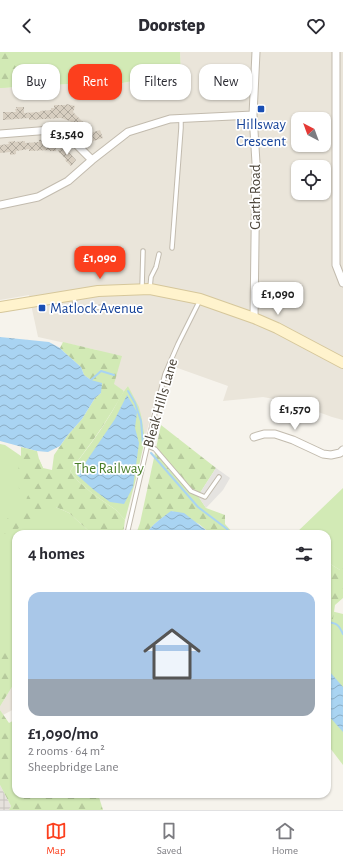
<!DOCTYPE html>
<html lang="en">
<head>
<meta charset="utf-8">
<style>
	body { margin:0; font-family:"Alegreya Sans",sans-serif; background:#f2f2f3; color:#2b2b33; height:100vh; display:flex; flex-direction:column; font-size:15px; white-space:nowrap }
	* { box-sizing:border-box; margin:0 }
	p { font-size:13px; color:#7c7c81 }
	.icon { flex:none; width:22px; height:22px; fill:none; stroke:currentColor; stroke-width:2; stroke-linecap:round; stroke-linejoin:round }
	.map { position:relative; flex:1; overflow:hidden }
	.details { position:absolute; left:12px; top:478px; width:319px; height:268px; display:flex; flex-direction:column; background:#fff; border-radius:12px; box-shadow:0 1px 3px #0004 }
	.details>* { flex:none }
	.banner { position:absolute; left:12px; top:12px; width:319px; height:36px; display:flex; gap:8px }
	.needle { width:26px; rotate:319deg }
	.buttons { position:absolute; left:291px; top:60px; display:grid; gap:8px }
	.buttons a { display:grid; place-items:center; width:40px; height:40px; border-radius:8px; background:#fff; box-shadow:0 1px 3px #0004; font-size:20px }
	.price { position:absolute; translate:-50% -34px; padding:0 9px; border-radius:8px; background:#fff; color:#222; font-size:13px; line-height:26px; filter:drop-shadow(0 1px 2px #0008) }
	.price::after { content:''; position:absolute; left:50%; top:24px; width:12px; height:9px; margin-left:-6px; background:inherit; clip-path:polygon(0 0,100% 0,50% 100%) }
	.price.current { background:#fc3f1d; color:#fff }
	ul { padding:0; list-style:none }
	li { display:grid; align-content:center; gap:8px; height:212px; padding:0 16px }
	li+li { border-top:1px solid #e1e1e2 }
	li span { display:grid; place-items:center; height:124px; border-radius:12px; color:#555 }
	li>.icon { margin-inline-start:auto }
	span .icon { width:72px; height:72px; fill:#fffc; stroke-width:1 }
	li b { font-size:17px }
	h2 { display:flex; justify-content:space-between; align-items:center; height:48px; padding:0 16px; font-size:17px }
	.chip { padding:0 14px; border-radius:12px; background:#fff; box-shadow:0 1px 3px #0004; font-size:14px; line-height:36px }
	.chip.current { background:#fc3f1d; color:#fff }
	header { display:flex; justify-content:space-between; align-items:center; height:52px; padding:0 16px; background:#fff; font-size:18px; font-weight:800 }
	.menu { display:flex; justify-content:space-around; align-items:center; height:56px; border-top:1px solid #e1e1e2; background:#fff; font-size:11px; color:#7c7c81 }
	.menu a { display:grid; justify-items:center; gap:2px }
	.menu .current { color:#fc3f1d }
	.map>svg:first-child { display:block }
	.residential { fill:#eae5da; fill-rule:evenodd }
	.industrial { fill:url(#industrial-grid) }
	.green { fill:#d2eab5 }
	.forest { fill:url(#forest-firs) }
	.parking { fill:#e5e3e0 }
	.water { fill:url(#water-waves) }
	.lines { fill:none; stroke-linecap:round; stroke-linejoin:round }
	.stream { stroke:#a9d4f2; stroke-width:2 }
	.building { fill:url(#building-cross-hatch) }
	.lane-casing { stroke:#c2bbae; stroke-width:5.5 }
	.street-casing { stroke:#c2bbae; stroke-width:9 }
	.secondary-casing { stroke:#d6c79b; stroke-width:12 }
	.lane { stroke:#fff; stroke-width:3.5 }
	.street { stroke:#fff; stroke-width:7 }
	.secondary { stroke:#fff3cd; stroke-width:10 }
	.transit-dot { fill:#1a4fb4; stroke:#fff; stroke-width:1.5 }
	.labels { text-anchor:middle; stroke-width:3.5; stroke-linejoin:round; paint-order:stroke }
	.transit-label { font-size:15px; fill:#164399; stroke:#fff }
	.street-label { font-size:15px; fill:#4b4439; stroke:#fff }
	.park-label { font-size:15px; fill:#4a7f2a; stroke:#fff }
</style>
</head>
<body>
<header><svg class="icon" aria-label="back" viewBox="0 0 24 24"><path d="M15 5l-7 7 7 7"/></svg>Doorstep<svg class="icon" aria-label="heart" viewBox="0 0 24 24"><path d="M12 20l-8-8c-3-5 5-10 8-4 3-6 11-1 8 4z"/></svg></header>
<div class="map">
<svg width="343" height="758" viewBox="0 0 343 758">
	<defs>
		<pattern id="industrial-grid" width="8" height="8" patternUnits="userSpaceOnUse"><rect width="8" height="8" fill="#e6e2dd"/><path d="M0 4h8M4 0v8" fill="none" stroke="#c7c3be"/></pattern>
		<pattern id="forest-firs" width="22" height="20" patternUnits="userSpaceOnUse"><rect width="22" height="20" fill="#d2eab5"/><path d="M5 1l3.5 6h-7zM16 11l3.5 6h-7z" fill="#b6ca9c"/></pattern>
		<pattern id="water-waves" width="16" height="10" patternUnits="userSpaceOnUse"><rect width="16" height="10" fill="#a9d4f2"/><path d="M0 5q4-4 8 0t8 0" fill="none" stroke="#8caec5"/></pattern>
		<pattern id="building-cross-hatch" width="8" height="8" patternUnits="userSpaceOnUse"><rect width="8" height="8" fill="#d8cfc1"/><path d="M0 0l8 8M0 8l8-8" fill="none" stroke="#b1aa9e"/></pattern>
	</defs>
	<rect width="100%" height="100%" fill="#f6f3ec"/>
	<!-- residential -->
	<path class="residential" d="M180,0H343V368L332,365L291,350L274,347L263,345L223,349L228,334L172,314L165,347L155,346L145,387L142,367L128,334L124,339L114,333L97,298L38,285L29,243L0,248V36L69,32L85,35L97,39L117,32L181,20ZM298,67H324V93H298ZM298,115H324V141H298Z
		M16,628V656L3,663L0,658V654Z"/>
	<!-- industrial -->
	<path class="industrial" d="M0,733L11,754L9,758H0Z"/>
	<!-- green -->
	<path class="green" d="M0,0H180L181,20L117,32L97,39L85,35L69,32L0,36Z
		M128,334L139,355L142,367L145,387L137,423L125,468L116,458L93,442L78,429L70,419C84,401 98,383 110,363C116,354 120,343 128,334Z
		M0,392L5,393L21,404L39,407L43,416L52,418L56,455L69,461L92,482H16V628L0,654Z
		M343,436V519L340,518L327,510V482H295Z
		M327,558L343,562V713L327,692Z"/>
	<!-- forest -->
	<path class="forest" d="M0,0H15L12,6L15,14L19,17L23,34L0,36Z
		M63,290L122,304L114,332L124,339C108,368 90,393 70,419L78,429L93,442L116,458L125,468L123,482H92L69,461L56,455L45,456L15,479L0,483V472L25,454L27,445L40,429L52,418L54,403L67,384L82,367L95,346L101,341L91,328L84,323L81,315L64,300L60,296Z
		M161,373L216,416L198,444L206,456L225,463V472L234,482H211L199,472L172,459C162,466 152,472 146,482H136L140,471Z
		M21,395L37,399L39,407L43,416L24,441L19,437L18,423L19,411L21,404Z
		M327,510L340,518L343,516V546L335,553L333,567L327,570Z
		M16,582V628L0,654V603L12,596L14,585Z
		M0,658L9,671L16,667V742H98L103,758H9L11,754L0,733Z"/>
	<!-- parking -->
	<path class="parking" d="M216,416L230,426L223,438L206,456L198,444Z"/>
	<!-- water -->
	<path class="water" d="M0,285L49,290L60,296L64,300L81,315L84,323L91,328L102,331L101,341L95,346L82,367L67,384L60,394L48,400L37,399L0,389Z
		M127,343L137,360L135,376L139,391L133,435L124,452L110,450L94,438L77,423L115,367Z
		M171,459L184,461L211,482H146C152,472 162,466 171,459Z
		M327,620H330L343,635V680L327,662Z"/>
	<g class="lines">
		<!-- stream -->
		<path class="stream" d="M91,328L101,319L114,323
			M128,339L135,351L141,369L143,393
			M151,401L198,455L227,477L231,482
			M327,570C337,571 339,573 343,582"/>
	</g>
	<!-- building -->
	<path class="building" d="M66,52L75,54L73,60L87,74L81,80L70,69L61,66L29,68V66L3,68V60H16L15,57H17L16,55H24V61L40,60V59L51,58V56H54V53H66Z
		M100,78L103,86L90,90L88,82Z
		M46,87L47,89L55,88L56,99H50V98L29,99V97L16,99V102L10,103V100L0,101V93L9,92L8,90L15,89V90L25,89V91L39,90V88Z
		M63,94L76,108L71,114L65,108L66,107L58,99Z"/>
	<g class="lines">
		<!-- lane casing -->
		<g class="lane-casing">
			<path id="lane" d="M172,196L181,76V67
				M142,236L143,199
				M150,236L151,225L156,215L159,202
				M74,244L75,253L76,256L80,257L104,255
				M148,394L155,397L191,439L205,445L219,425
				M127,482L154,365L165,322L178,292L200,248"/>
		</g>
		<!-- street casing -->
		<g class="street-casing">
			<path id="street" d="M336,0V213L343,231
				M0,82L51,78L68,84L92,108
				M0,153L38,145L68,129L92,108L128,80L170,67L253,63
				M254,266L256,111L253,63L256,0
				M254,385L264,382H275L293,388L323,402L331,403L340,401L343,398"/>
		</g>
		<!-- secondary casing -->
		<g class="secondary-casing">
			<path id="secondary" d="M0,255L98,239L150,237L200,247L254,266L277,276L343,311"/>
		</g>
		<!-- lane -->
		<use href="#lane" class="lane"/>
		<!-- street -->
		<use href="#street" class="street"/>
		<!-- secondary -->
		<use href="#secondary" class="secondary"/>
	</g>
	<!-- markers -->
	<g class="transit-dot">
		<rect x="257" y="53" width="8" height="8" rx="2"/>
		<rect x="38" y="252" width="8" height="8" rx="2"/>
	</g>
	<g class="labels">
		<!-- transit labels -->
		<g class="transit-label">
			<text x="261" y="77">Hillsway<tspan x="261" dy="17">Crescent</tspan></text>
			<text x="50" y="261" text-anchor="start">Matlock Avenue</text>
		</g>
		<!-- street labels -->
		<g class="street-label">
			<text transform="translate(255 145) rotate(-90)" y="5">Garth Road</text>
			<text transform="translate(160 351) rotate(-74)" y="5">Bleak Hills Lane</text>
		</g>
		<!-- park labels -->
		<g class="park-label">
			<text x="109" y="421">The Railway</text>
		</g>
	</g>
</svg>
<div class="buttons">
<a><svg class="needle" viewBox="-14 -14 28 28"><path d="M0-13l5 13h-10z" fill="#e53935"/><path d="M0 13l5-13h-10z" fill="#7c7c81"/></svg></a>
<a><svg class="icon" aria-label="locate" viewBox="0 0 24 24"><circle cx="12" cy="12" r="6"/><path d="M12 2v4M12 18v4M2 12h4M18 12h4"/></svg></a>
</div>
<b class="price" style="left:67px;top:104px">£3,540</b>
<b class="price current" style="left:100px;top:228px">£1,090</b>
<b class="price" style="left:278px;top:264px">£1,090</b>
<b class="price" style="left:295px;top:379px">£1,570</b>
<div class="banner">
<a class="chip">Buy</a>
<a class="chip current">Rent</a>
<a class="chip">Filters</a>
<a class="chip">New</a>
</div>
<section class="details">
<h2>4 homes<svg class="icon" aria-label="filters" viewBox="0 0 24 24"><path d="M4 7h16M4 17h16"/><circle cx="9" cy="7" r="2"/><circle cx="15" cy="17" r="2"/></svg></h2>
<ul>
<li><span style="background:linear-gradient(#a9c7e8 70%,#9aa5b1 0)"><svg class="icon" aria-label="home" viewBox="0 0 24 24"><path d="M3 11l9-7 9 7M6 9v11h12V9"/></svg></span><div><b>£1,090/mo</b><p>2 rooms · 64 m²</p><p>Sheepbridge Lane</p></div></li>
</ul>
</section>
</div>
<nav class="menu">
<a class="current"><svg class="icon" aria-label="map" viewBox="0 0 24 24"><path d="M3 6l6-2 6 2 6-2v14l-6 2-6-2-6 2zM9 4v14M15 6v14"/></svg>Map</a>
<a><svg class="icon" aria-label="saved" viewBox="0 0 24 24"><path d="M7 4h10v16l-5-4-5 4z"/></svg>Saved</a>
<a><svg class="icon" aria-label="home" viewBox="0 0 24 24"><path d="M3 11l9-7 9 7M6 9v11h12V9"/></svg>Home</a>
</nav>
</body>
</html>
